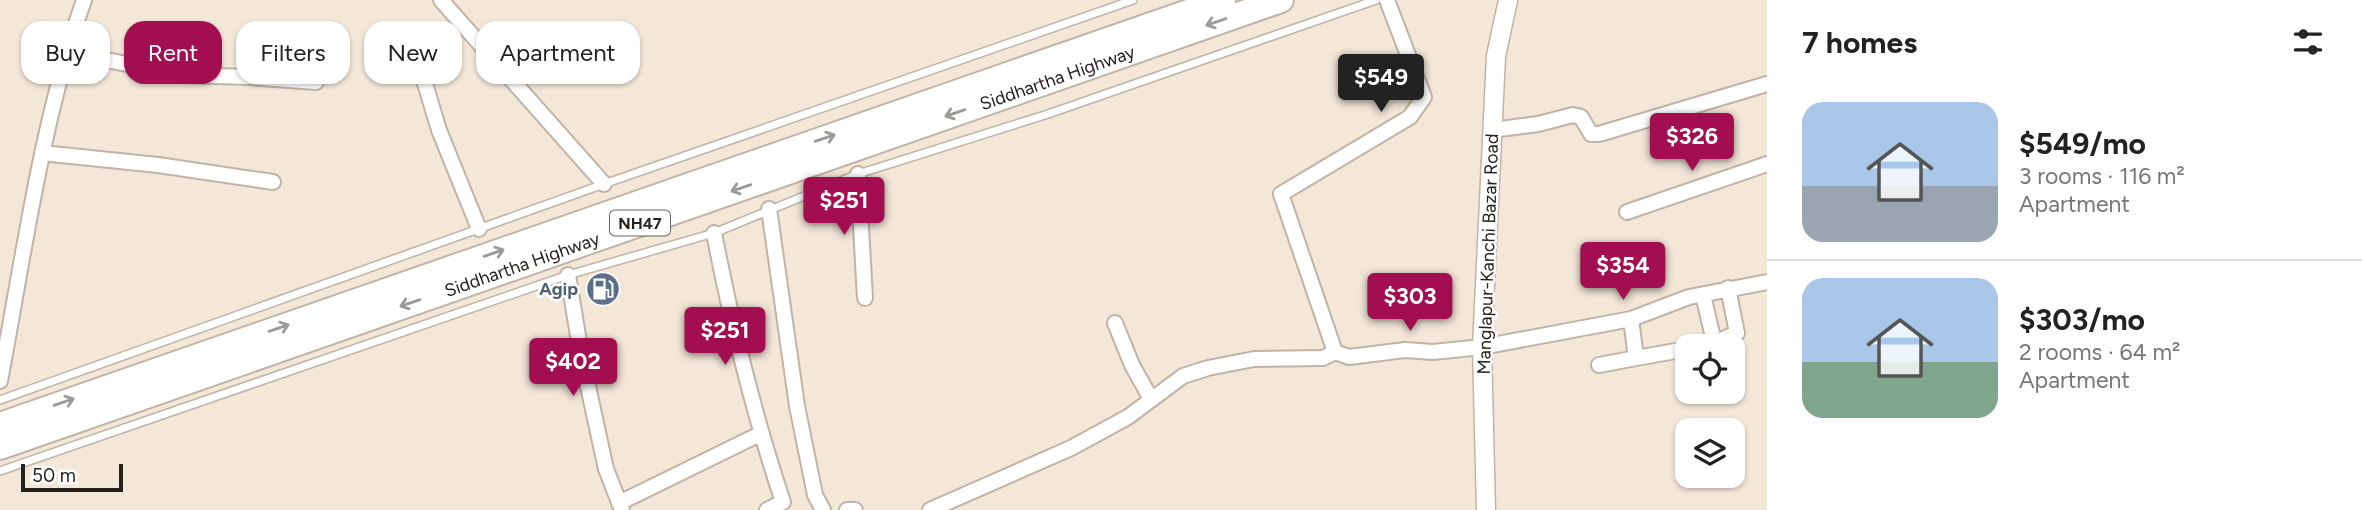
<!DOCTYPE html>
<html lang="en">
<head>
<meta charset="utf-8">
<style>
	body { margin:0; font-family:Figtree,sans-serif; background:#f2f2f2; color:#222; height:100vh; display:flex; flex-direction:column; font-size:26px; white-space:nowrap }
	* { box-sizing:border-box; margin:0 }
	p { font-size:23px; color:#767676 }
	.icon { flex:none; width:38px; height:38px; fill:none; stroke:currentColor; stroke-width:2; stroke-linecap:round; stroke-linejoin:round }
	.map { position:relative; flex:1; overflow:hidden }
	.drawer { display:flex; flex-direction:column; background:#fff; width:595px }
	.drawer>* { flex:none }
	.guide { position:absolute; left:21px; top:21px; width:665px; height:63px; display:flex; gap:14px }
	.tools { position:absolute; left:1675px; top:334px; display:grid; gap:14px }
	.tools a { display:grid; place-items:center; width:70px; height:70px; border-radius:14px; background:#fff; box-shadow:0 2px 5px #0004; font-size:35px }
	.scale { position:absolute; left:21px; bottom:18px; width:102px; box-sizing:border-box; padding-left:7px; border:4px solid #26211c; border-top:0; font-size:19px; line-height:24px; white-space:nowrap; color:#26211c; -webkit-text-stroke:5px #fff; paint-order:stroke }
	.price { position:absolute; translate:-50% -60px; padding:0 16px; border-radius:7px; background:#a20e4f; color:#fff; font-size:23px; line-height:46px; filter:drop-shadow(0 2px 4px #0008) }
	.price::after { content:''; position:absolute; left:50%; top:42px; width:21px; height:16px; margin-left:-10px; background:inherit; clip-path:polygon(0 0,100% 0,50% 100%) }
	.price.selected { background:#222; color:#fff }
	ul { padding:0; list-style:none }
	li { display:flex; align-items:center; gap:21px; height:175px; padding:0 35px }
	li+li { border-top:2px solid #e0e0e0 }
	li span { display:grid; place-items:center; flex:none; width:196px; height:140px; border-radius:21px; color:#555 }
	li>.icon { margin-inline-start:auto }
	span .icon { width:84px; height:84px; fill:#fffc; stroke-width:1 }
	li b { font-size:30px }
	h2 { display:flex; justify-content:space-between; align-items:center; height:84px; padding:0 35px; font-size:30px }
	.tag { padding:0 24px; border-radius:21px; background:#fff; box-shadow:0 2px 5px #0004; font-size:24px; line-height:63px }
	.tag.selected { background:#a20e4f; color:#fff }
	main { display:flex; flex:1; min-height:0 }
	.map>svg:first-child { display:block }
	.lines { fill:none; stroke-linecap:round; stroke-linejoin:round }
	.service-casing { stroke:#c0b4a6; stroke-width:10 }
	.minor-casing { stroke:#c0b4a6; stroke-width:18 }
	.tertiary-casing { stroke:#c0b4a6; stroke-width:21 }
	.trunk-casing { stroke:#c0b4a6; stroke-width:28 }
	.service { stroke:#fff; stroke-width:7 }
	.minor { stroke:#fff; stroke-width:14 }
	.tertiary { stroke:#fff; stroke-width:18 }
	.trunk { stroke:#fff; stroke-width:24 }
	.oneway { stroke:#9d9b99 }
	.labels { text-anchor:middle; stroke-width:5; stroke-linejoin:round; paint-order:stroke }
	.shield { fill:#fff; stroke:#676460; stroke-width:2 }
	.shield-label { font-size:16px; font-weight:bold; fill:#26211c }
	.street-label { font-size:18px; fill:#26211c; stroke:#fff }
	.service-label { font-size:18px; font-weight:bold; fill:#4e5e75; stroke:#fff; text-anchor:end }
</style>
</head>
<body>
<main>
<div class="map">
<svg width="1767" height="510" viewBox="0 0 1767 510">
	<rect width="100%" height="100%" fill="#f3e7d8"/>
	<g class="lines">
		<!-- service casing -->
		<g class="service-casing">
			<path id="service" d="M0,400L604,184L1133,0
				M0,471L568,275L714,233L858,174L1048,114L1376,0"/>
		</g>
		<!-- minor casing -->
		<g class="minor-casing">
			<path id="minor" d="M441,0L604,184
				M66,52L182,75L249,77L316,82
				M417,57L439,130L479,229
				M1492,130L1538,124L1573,115L1581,117L1591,134H1599L1767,84
				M42,153L158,165L273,182
				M858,174L865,298
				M769,209L797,406L815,495L823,510
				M1627,212L1767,164
				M714,233C732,326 753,412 783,502L767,510
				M568,275L581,354L606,469L622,510
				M1703,295L1715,346
				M1631,319L1636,358L1687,349
				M1115,323L1132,365L1151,399
				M1698,346L1714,343L1737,333L1728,288
				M1335,352L1281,194L1410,117L1424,97L1387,0
				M1599,365L1636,358
				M0,381C24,254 41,123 84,0
				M619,503L760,434
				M847,510H855
				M930,510L1071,448L1128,417L1183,376L1208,368L1254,359L1323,358L1335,352L1349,357L1405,350L1433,352L1482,347L1631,319L1689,297L1767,282"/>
		</g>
		<!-- tertiary casing -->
		<g class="tertiary-casing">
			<path id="tertiary" d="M1486,510L1482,347L1496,56L1508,0"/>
		</g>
		<!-- trunk casing -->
		<g class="trunk-casing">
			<g id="trunk">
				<path d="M0,425L1223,0"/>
				<path id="s1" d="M0,447L1281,0"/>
			</g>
		</g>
		<!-- service -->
		<use href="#service" class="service"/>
		<!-- minor -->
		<use href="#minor" class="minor"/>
		<!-- tertiary -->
		<use href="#tertiary" class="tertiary"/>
		<!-- trunk -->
		<use href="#trunk" class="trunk"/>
	</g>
	<!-- one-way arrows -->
	<defs><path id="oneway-shaft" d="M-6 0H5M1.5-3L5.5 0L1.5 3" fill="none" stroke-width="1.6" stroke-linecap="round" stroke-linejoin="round" transform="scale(1.75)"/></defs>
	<g class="oneway">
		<use href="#oneway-shaft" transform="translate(1216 22) rotate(161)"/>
		<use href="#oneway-shaft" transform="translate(955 113) rotate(161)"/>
		<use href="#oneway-shaft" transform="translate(825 138) rotate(-19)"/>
		<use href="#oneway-shaft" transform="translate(741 188) rotate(161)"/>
		<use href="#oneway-shaft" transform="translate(494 253) rotate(-19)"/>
		<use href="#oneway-shaft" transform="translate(410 303) rotate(161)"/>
		<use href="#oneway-shaft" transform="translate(279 328) rotate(-19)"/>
		<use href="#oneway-shaft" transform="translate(64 402) rotate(-19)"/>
	</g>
	<!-- icons -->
	<defs>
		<g id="fuel-disc" transform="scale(1.75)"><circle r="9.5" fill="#5c6f8a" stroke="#fff"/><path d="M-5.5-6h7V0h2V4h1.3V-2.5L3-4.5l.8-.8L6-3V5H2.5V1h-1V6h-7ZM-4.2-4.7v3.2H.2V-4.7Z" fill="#fff"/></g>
	</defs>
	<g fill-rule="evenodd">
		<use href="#fuel-disc" x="603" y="289"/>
	</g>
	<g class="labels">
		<!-- shield labels -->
		<rect class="shield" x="610" y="210.5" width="60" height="25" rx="5"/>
		<g class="shield-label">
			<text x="640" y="229">NH47</text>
		</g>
		<!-- street labels -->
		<g class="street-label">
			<text dy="6" stroke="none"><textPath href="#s1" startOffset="1120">Siddhartha Highway</textPath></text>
			<text transform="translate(1488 254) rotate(-88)" y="6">Manglapur-Kanchi Bazar Road</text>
			<text dy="6" stroke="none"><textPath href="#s1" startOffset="553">Siddhartha Highway</textPath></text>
		</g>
		<!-- service labels -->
		<g class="service-label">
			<text x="578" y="295">Agip</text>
		</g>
	</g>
</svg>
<div class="tools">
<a><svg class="icon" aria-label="locate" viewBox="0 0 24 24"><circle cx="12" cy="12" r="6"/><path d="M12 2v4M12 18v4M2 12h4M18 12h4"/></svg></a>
<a><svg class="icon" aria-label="layers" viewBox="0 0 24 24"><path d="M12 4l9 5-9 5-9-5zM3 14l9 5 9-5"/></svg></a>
</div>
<div class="scale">50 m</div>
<b class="price selected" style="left:1381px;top:114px">$549</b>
<b class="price" style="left:1692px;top:173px">$326</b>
<b class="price" style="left:844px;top:237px">$251</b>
<b class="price" style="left:1623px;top:302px">$354</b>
<b class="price" style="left:1410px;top:333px">$303</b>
<b class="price" style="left:725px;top:367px">$251</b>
<b class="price" style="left:573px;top:398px">$402</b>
<div class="guide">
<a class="tag">Buy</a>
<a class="tag selected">Rent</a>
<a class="tag">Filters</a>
<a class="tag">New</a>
<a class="tag">Apartment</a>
</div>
</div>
<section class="drawer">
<h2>7 homes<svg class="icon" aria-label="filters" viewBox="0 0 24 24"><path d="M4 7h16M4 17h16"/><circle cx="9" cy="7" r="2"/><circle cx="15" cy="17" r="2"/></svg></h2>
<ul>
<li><span style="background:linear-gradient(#a9c7e8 60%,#9aa5b1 0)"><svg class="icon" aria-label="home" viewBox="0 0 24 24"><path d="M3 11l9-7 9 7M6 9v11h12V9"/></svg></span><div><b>$549/mo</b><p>3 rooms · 116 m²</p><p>Apartment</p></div></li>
<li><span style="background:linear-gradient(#a9c7e8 60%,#7fa58c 0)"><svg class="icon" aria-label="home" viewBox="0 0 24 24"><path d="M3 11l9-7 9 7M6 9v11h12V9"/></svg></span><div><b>$303/mo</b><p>2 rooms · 64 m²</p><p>Apartment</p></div></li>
</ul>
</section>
</main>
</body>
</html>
